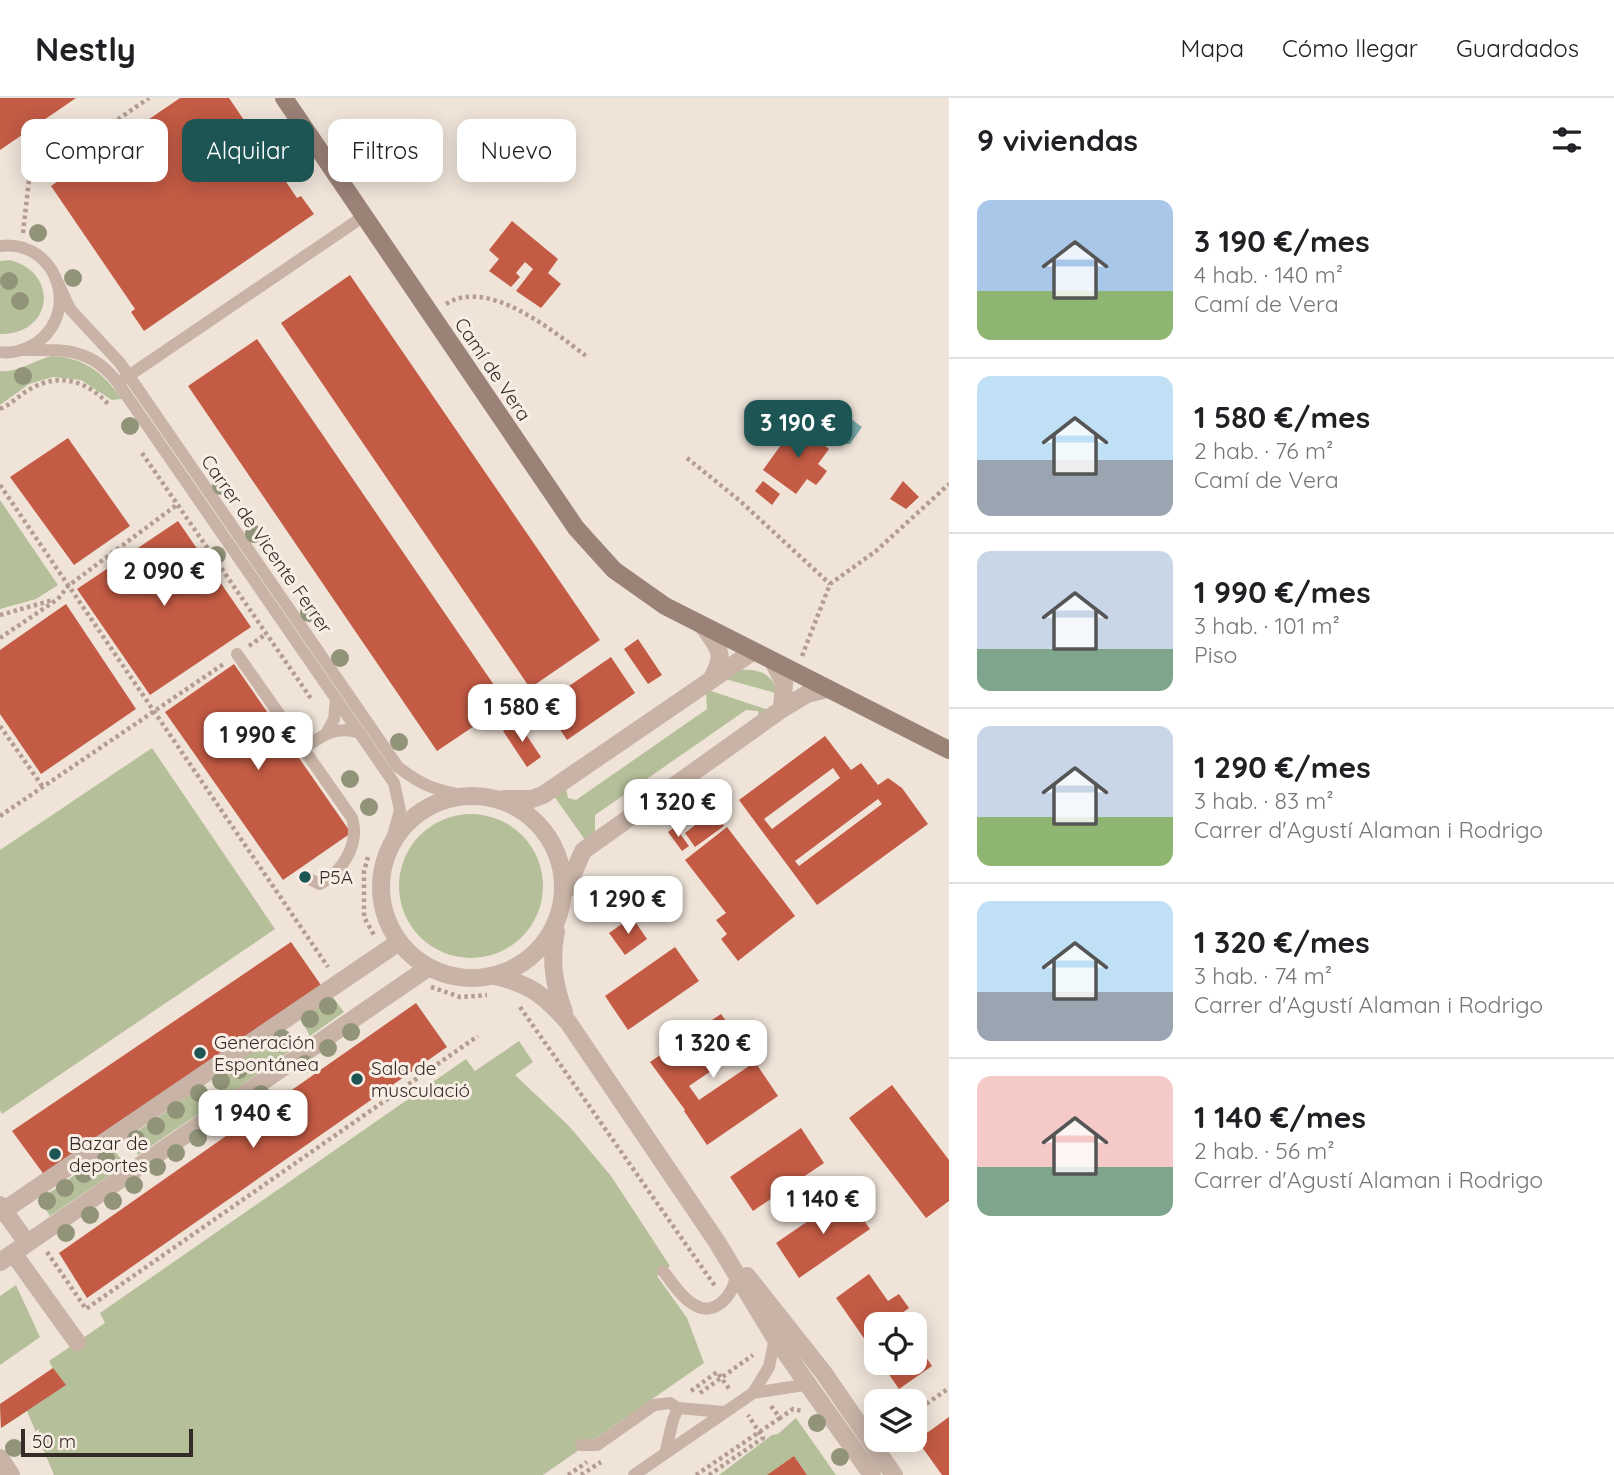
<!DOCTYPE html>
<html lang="es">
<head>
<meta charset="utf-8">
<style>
	body { margin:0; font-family:Quicksand,sans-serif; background:#f6f6f6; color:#202124; height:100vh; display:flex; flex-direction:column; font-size:26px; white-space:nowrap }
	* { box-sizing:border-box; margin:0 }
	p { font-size:23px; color:#757577 }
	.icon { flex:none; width:38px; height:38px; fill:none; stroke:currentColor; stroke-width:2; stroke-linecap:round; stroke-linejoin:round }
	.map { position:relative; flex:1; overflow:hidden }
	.sheet { display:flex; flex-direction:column; background:#fff; width:665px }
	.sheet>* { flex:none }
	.banner { position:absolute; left:21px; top:21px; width:665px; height:63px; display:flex; gap:14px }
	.fabs { position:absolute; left:864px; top:1214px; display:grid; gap:14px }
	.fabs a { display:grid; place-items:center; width:63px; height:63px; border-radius:14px; background:#fff; box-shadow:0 4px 18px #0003; font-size:35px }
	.scale { position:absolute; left:21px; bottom:18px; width:172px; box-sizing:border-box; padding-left:7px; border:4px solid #342a27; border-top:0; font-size:19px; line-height:24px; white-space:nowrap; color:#342a27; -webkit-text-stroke:5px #f8eee5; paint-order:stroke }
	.price { position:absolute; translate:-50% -60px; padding:0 16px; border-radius:14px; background:#fff; color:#222; font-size:23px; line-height:46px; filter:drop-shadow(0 2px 4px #0008) }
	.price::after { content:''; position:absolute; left:50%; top:42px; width:21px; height:16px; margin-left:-10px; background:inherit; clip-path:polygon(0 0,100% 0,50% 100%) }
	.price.active { background:#1d5454; color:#fff }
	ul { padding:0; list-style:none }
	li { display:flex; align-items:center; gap:21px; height:175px; padding:0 28px }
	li+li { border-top:2px solid #e0e0e0 }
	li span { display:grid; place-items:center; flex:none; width:196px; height:140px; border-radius:14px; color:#555 }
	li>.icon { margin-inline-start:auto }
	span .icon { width:84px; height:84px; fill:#fffc; stroke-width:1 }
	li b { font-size:30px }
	h2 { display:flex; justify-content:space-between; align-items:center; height:84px; padding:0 28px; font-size:30px }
	.chip { padding:0 24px; border-radius:14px; background:#fff; box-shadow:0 4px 18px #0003; font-size:24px; line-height:63px }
	.chip.active { background:#1d5454; color:#fff }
	header { display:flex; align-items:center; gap:42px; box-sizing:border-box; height:98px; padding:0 35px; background:#fff; border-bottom:2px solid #e0e0e0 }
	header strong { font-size:33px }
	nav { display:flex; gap:38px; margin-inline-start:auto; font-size:24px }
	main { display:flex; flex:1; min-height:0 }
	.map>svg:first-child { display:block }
	.green { fill:#b5bf9a }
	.water { fill:#79adab }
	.building { fill:#c35b45; fill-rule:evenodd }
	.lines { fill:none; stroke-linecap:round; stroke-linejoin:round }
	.path { stroke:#b49d90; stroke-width:4.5; stroke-dasharray:3.5 3.5; stroke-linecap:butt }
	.lane { stroke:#c8b3a6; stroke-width:12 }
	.street { stroke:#c8b3a6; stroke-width:18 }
	.secondary { stroke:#9b8277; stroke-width:18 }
	.tree { fill:#929479 }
	.poi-dot { fill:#1d5454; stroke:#f8eee5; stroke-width:2.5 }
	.labels { text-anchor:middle; stroke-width:6; stroke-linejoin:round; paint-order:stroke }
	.street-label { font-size:19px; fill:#342a27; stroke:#f8eee5 }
	.poi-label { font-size:19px; fill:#342a27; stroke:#f8eee5; text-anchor:start }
</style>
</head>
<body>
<header>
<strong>Nestly</strong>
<nav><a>Mapa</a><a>Cómo llegar</a><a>Guardados</a></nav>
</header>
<main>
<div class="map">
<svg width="949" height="1377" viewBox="0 0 949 1377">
	<rect width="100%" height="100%" fill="#f0e4d9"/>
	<!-- green -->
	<path class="green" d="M10,162C60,175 53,237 0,236V163Z
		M52,258C86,260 103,275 122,301L112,302L81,282L53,279L29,286L0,307V273C18,275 34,262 52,258Z
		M0,402L58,487L36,501L0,511Z
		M739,572C761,570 771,576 779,596L725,581Z
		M708,592L772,613L759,622L758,613L746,612L595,717V735L585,742L554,698L566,690L568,700L576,702L707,611L706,593Z
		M152,650L275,831L2,1016L0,1012V752Z
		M399 788a72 72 0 1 1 144 0a72 72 0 1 1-144 0Z
		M332,898L344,914L310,938L300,921Z
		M284,930L297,948L227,997L214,979Z
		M519,943L533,964L515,977L569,1028L611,1078L670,1168L657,1178L687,1220L704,1265L543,1377H54L27,1313L1,1330L0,1306L53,1271L49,1263L105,1225L100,1215L466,961L475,973Z
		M198,991L210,1008L138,1057L128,1040Z
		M113,1050L125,1067L50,1118L39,1102Z
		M16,1187L40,1239L0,1267V1198Z
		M796,1320L836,1377H807L794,1358L767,1377H719L772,1337L778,1336Z"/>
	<!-- water -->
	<path class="water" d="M829,305L862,329L850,346H839V338L816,321Z"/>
	<!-- building -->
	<path class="building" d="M0,0H76L0,52Z
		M180,0H229L297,100L301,98L314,116L144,233L131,214L135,211L51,88Z
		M512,123L558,161L548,175L561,186L541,210L516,193L533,171L525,164L516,175L520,179L511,189L489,173L499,161L489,152Z
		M350,177L600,542L530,590L281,225Z
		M257,241L507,606L437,653L188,288Z
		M796,326L829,351L818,366L827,373L822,380L816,387L807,381L796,396L763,372Z
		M68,340L130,428L74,467L10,379Z
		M763,383L780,396L772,407L755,393Z
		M903,383L919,399L906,411L890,401Z
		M178,423L251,529L150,597L77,491Z
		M66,506L136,611L41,676L0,616V552Z
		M638,541L662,577L648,586L624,551Z
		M611,559L635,595L567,642L543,606Z
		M234,566L351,735L283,782L165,614Z
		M517,623L541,659L527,669L503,633Z
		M825,638L851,672L861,665L878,687L888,680L902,690L928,726L817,807L739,702ZM833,670L840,680L772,731L764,721ZM878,701L882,706L799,768L795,763Z
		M713,713L724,728L695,749L685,735Z
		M675,729L689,748L682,753L668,734Z
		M727,729L795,818L738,863L721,841L727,836L716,822L726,815L685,762Z
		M632,819L647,841L625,857L609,835Z
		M291,844L323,890L45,1078L12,1033Z
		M675,849L699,883L628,932L605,898Z
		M416,905L447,949L87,1200L59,1155Z
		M721,916L745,950L689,988L699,1002L755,964L778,998L707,1047L684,1013L685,1012L650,964Z
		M892,987L949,1062V1103L926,1120L849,1020Z
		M801,1030L824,1065L753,1113L730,1079Z
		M846,1097L870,1131L799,1180L776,1145Z
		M869,1176L888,1203L899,1196L909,1210L898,1218L904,1227H877V1259L836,1200Z
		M915,1243L932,1268L899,1291L881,1265H915Z
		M53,1270L66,1287L1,1330L0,1306Z
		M949,1319V1377H942L917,1342Z
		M794,1358L807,1377H767Z"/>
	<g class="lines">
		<!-- path -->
		<path class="path" d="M23,135L29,82L149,0
			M446,206C488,179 553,233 586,258
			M0,311C12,306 20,296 32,290C61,274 89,284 110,308
			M142,355L312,602
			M687,360L739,402L830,486
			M0,387L328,869
			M0,517L53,502
			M0,540L58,501L68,488L178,406
			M249,548L266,536
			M802,558L830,486L876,453L949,386
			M0,628L43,689
			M0,718L225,565
			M368,759L364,773V819L375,839
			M431,889L460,899L487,897
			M520,909L715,1188
			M47,1154L86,1211L478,938
			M691,1293L717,1274L730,1292
			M700,1295L753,1257
			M771,1308L780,1320L793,1311L802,1313
			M915,1314L949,1290
			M568,1377L587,1364
			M581,1377L601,1364
			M696,1377L780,1320
			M709,1377L763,1340L748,1317"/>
		<!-- lane -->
		<path class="lane" d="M0,148C61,141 84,224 27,250C19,253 9,256 0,254
			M58,185L70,211L120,265L398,669C424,689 436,692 467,698
			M22,252C64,252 91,249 118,285L394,685L400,712L390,748
			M124,281L364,118
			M237,556L352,720C360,745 343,774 320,786L305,779
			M327,634L334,621L336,601
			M304,650C323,637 336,627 360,635
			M663,1173C672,1184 681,1199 693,1206C715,1221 736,1195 736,1174
			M753,1295L810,1286
			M581,1347H597L654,1307L670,1305L678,1310L724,1314
			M665,1356L673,1322L678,1310
			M634,1377L753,1295L769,1269L775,1240"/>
		<!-- street -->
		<path class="street" d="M704,529C720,552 726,556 711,582
			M774,565L784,585L782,611
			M381 789a91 91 0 1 1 182 0a91 91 0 1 1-182 0Z
			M503,701H532L543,697L752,554
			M566,792L583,753L594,745L782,611L807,596L827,591
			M556,833C550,863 554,886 564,914
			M495,878C530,886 544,897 568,924L717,1144L775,1240L872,1377
			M0,1107L27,1145
			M0,1115L399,844
			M13,1155L77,1244
			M0,1164L429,869
			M747,1178L823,1274L894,1377
			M0,1360L11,1377"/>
		<!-- secondary -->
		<path class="secondary" d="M284,0L576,430L614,472L665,508L949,652"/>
	</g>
	<!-- trees -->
	<g class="tree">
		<circle cx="38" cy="135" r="9"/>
		<circle cx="73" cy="180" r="9"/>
		<circle cx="9" cy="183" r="9"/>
		<circle cx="20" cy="203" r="9"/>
		<circle cx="23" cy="278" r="9"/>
		<circle cx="130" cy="328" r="9"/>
		<circle cx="221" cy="388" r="9"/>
		<circle cx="254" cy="436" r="9"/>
		<circle cx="217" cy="457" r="9"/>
		<circle cx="309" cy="515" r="9"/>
		<circle cx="340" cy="560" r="9"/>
		<circle cx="399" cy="644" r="9"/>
		<circle cx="350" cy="681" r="9"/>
		<circle cx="369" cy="709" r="9"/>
		<circle cx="328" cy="908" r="9"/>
		<circle cx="310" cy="921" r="9"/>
		<circle cx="351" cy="934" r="9"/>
		<circle cx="282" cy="940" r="9"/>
		<circle cx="328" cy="950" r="9"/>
		<circle cx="305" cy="966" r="9"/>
		<circle cx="239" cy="972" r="9"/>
		<circle cx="221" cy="983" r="9"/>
		<circle cx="199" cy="995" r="9"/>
		<circle cx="261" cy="996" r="9"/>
		<circle cx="242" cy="1011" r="9"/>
		<circle cx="176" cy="1012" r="9"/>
		<circle cx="220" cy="1024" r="9"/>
		<circle cx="156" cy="1028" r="9"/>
		<circle cx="198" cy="1040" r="9"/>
		<circle cx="136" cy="1041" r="9"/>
		<circle cx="176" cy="1055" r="9"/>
		<circle cx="106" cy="1061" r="9"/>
		<circle cx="157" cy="1069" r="9"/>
		<circle cx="84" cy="1076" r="9"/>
		<circle cx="134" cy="1087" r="9"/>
		<circle cx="65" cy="1090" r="9"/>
		<circle cx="47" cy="1103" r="9"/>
		<circle cx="113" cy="1103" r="9"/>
		<circle cx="90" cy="1117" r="9"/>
		<circle cx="66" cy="1135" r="9"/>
		<circle cx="817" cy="1325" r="9"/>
		<circle cx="14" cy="1350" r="9"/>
		<circle cx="840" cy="1359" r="9"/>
	</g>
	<!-- markers -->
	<g class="poi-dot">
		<circle cx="305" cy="779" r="7"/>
		<circle cx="200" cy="955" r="7"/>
		<circle cx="357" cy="981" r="7"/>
		<circle cx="55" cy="1056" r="7"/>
	</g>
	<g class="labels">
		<!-- street labels -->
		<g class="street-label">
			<text transform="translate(493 271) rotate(56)" y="7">Camí de Vera</text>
			<text transform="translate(267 446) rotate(55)" y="7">Carrer de Vicente Ferrer</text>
		</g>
		<!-- poi labels -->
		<g class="poi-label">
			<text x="319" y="786">P5A</text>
			<text x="214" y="951">Generación<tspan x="214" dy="22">Espontánea</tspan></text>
			<text x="371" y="977">Sala de<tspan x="371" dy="22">musculació</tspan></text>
			<text x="69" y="1052">Bazar de<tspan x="69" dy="22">deportes</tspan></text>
		</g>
	</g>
</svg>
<div class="fabs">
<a><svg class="icon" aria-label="locate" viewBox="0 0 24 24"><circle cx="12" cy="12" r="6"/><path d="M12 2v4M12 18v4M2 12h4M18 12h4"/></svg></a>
<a><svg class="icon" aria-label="layers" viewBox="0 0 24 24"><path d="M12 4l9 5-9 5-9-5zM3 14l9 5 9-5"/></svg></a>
</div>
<div class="scale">50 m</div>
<b class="price active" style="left:798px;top:362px">3 190 €</b>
<b class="price" style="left:164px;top:510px">2 090 €</b>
<b class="price" style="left:522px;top:646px">1 580 €</b>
<b class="price" style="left:258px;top:674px">1 990 €</b>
<b class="price" style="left:678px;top:741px">1 320 €</b>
<b class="price" style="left:628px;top:838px">1 290 €</b>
<b class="price" style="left:713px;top:982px">1 320 €</b>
<b class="price" style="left:253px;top:1052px">1 940 €</b>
<b class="price" style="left:823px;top:1138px">1 140 €</b>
<div class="banner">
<a class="chip">Comprar</a>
<a class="chip active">Alquilar</a>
<a class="chip">Filtros</a>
<a class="chip">Nuevo</a>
</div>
</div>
<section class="sheet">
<h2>9 viviendas<svg class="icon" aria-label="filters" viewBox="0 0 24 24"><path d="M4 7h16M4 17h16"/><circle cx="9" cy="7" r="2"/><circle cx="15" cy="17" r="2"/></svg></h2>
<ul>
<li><span style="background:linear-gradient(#a9c7e8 65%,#8fb573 0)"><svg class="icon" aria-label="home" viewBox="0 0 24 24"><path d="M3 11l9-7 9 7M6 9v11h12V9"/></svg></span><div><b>3 190 €/mes</b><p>4 hab. · 140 m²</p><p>Camí de Vera</p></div></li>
<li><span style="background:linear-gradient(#bfe0f5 60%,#9aa5b1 0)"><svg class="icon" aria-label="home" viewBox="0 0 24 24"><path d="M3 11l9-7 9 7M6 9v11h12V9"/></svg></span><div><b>1 580 €/mes</b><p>2 hab. · 76 m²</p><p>Camí de Vera</p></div></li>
<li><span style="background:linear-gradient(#c9d6e8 70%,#7fa58c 0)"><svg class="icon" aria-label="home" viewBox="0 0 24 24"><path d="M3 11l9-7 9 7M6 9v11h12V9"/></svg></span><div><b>1 990 €/mes</b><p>3 hab. · 101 m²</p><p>Piso</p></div></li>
<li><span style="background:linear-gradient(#c9d6e8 65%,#8fb573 0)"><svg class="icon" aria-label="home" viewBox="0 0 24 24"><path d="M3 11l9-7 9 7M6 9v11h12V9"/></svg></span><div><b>1 290 €/mes</b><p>3 hab. · 83 m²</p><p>Carrer d'Agustí Alaman i Rodrigo</p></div></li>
<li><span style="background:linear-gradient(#bfe0f5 65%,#9aa5b1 0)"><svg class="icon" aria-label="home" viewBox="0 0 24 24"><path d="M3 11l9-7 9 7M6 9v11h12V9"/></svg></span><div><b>1 320 €/mes</b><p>3 hab. · 74 m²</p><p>Carrer d'Agustí Alaman i Rodrigo</p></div></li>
<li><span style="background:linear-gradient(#f6c9c9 65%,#7fa58c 0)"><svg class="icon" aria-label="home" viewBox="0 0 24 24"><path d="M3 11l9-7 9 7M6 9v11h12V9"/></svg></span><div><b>1 140 €/mes</b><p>2 hab. · 56 m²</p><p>Carrer d'Agustí Alaman i Rodrigo</p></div></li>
</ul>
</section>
</main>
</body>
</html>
